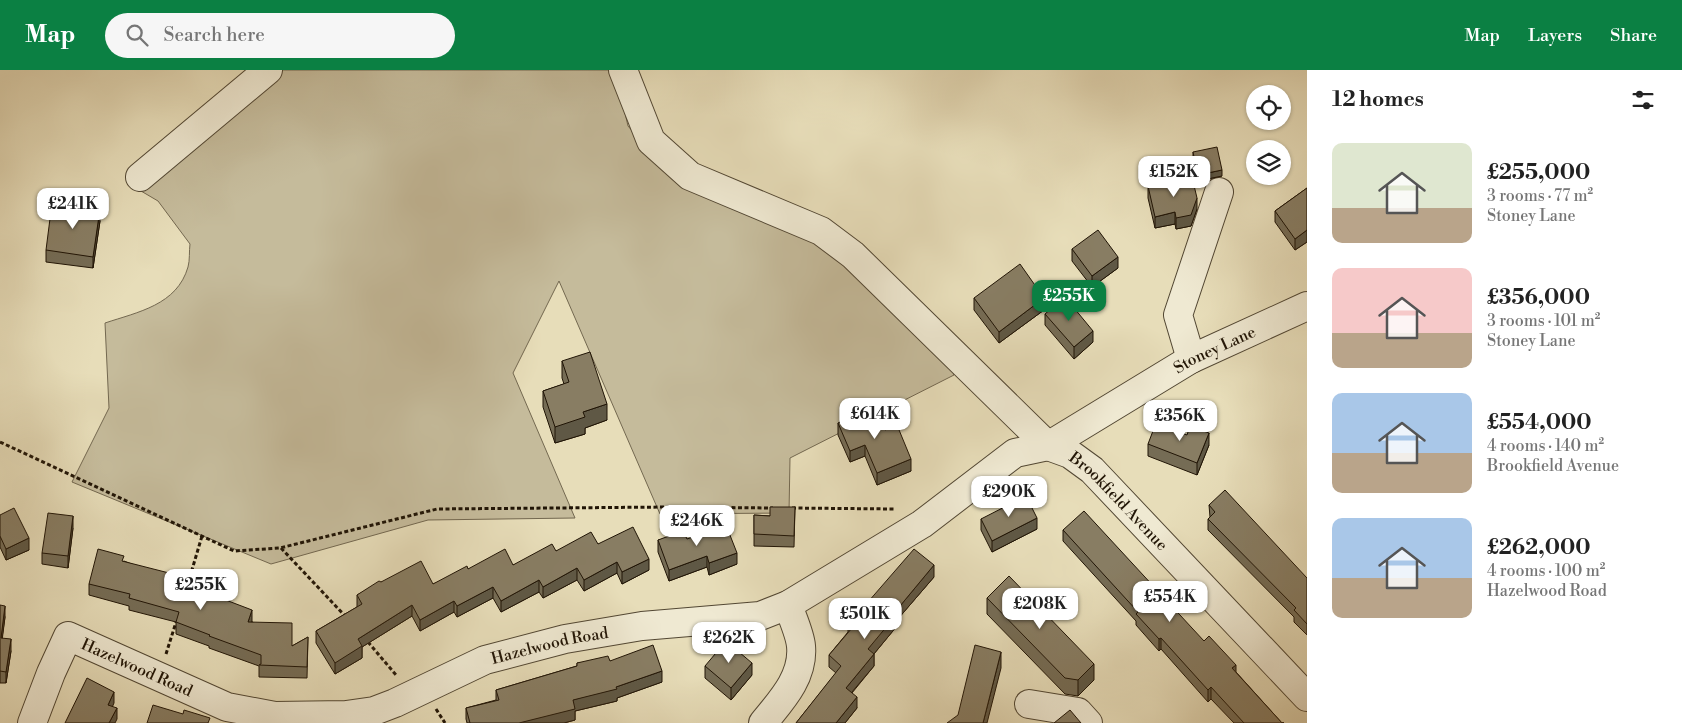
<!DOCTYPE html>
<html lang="en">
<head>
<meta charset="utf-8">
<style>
	body { margin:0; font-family:"Libre Bodoni",serif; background:#f6f6f6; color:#222; height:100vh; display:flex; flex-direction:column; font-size:19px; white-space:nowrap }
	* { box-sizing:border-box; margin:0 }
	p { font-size:16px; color:#767676 }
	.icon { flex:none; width:28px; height:28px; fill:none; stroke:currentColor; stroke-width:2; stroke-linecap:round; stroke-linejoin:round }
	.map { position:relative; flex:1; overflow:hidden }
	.sheet { display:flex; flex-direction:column; background:#fff; width:375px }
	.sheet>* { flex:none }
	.controls { position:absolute; left:1246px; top:15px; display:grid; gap:10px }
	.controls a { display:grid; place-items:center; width:45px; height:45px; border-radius:50%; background:#fff; box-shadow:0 1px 4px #0004; font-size:25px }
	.price { position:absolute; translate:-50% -42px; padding:0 11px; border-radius:10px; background:#fff; color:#222; font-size:16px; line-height:32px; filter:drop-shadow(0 1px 2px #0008) }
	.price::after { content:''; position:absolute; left:50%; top:30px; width:15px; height:11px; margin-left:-8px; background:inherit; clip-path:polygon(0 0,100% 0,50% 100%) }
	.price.selected { background:#0b8043; color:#fff }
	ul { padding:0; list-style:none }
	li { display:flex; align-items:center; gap:15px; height:125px; padding:0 25px }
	li span { display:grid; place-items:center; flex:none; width:140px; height:100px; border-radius:10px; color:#555 }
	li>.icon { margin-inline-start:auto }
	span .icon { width:60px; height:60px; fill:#fffc; stroke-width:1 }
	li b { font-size:21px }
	h2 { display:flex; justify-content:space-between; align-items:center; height:60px; padding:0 25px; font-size:21px }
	header { display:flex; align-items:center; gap:30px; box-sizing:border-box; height:70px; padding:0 25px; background:#0b8043; color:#fff }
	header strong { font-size:24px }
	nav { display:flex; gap:28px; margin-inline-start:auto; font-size:18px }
	.search { width:350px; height:45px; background:#f6f6f6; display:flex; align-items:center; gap:12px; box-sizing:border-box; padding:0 18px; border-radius:28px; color:#767676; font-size:19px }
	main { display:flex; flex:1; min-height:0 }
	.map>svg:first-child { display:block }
	.green { fill:#c5bb9b; stroke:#736850 }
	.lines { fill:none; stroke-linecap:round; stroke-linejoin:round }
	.minor-casing { stroke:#524733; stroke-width:30 }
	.path { stroke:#211506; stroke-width:3; stroke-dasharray:4 2.5; stroke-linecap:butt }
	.minor { stroke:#efe9d2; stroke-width:28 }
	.wall { fill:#756c55; stroke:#211506 }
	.shaded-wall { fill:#5f5845; stroke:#211506 }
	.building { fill:#887d63; stroke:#211506 }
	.labels { text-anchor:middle; stroke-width:4; stroke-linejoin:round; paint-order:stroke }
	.street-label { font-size:16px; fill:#211506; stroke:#efe9d2 }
</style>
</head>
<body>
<header>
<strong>Map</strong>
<div class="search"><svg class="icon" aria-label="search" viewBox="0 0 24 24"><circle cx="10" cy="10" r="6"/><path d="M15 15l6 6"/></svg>Search here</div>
<nav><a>Map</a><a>Layers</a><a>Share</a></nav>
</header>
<main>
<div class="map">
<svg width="1307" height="653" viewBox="0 0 1307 653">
	<rect width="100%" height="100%" fill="#e7ddb9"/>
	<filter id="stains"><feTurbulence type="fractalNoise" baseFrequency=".004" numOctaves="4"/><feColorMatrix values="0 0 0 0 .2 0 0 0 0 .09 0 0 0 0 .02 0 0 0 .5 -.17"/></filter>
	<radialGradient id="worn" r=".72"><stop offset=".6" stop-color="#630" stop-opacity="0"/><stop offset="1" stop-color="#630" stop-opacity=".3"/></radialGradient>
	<!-- green -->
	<path class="green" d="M282,0H615L628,56L640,70L810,166L945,281L954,305L790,388L789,443L660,444L559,211L513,303L575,448L428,450L271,494L72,412L109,338L105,253C138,242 177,235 188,197C190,190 189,181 190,174L158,131L141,121Z"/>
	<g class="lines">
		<!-- minor casing -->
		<g class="minor-casing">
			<g id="minor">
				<path id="s1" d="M623,0L651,71L690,106L821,161L853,185L1048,376L1070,384L1092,400L1307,627"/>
				<path d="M140,107L268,0"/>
				<path d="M1191,289L1178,245L1219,122"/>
				<path d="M1029,634L1078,642L1088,653"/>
				<path id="s2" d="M32,653L51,603L68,566L227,637L275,646L346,645L374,641L395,633L485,590L565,569L642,556L760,546L788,535L922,454L1015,383L1048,376L1191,289L1307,236"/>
				<path d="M763,653C781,631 804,607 801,576C800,564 792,547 788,535"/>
			</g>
		</g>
		<!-- path -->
		<path class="path" d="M0,372L234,481L280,478L437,439L668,437L773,438
			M792,438L895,439
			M281,478L347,548
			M186,520L202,466
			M368,572L396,605
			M166,584L177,549
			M436,639L445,653"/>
		<!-- minor -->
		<use href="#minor" class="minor"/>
	</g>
	<!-- wall -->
	<path class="wall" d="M1193,82L1222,106L1198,111L1193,88Z
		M1148,116L1197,139L1191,156L1176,159L1175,154L1155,158L1148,128Z
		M1307,118V172L1295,180L1275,152V141Z
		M100,151L93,198L46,192V180Z
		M1072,179L1118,198L1092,217L1072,191Z
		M974,228L1044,240L999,273L974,240Z
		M1045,244L1093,272L1074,289L1045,255Z
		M562,291L607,350L585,358V364L555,373L543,337V321L564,314L562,308Z
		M838,353L885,360L911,401L877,415L865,386L850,392L838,365Z
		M1148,374L1209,375L1197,405L1148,386Z
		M1209,435L1307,508V565L1294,552V547L1208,460V449L1210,447Z
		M795,437L794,477L754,476V445L770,446Z
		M0,445L29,480L6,490L0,477Z
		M981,449L1037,459L992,482L981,460Z
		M73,458L68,498L42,494V483Z
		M1063,460L1204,571L1236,602L1282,653H1284H1234L1211,629L1208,632L1161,579L1159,581L1136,555V551L1063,471Z
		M687,469L737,494L709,505L707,497L669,511L658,482V470Z
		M598,474L649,500L622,514L617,503L584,521L577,510L543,528L539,522L501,542L493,528L457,547L454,542L420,561L412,546L362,577V588L335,604L316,573V561L357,537V525L381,512L433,514L468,499L513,495L556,481Z
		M124,491L169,509L252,551V552L292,576L308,567L307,608L259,607V596L209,578V576L176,564V552L129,540V536L89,525V514Z
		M934,507L897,550V556L874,584V596L852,623L857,638L845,653H796L836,603L829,597V585L848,562V555Z
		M987,528L1094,610L1078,626L1065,624L987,544Z
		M0,535L5,547L2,568L11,581L6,613H0Z
		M610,591L662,612L617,628V631L575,641V650L564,653H467L466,649V638L496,630V620L577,596V593Z
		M705,596L752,605L731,630L705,608Z"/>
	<!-- shaded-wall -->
	<path class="shaded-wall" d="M1222,100V106L1198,111V105Z
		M1197,128V139L1191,156L1176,159V148Z
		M100,139V151L93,198V187Z
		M1175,142V154L1155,158V147Z
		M1307,160V172L1295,180V169Z
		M1118,187V198L1092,217V206Z
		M1044,228V240L999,273V262Z
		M1093,261V272L1074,289V277Z
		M607,334V350L585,358V364L555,373V357L583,342Z
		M1209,363V375L1197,405V393Z
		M865,375V386L850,392V381Z
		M911,389V401L877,415V403Z
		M73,446V458L68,498V486Z
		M1037,448V459L992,482V471Z
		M29,468V480L6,490V479Z
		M737,483V494L709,505V493Z
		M707,486V497L669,511V500Z
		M649,489V500L622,514V502Z
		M617,492V503L584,521V510Z
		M934,495V507L897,550V556L868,591V579L895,542Z
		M577,498V510L543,528V517Z
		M539,510V522L501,542V531Z
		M493,517V528L457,547V536Z
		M454,531V542L420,561V550Z
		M412,535V546L362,577V588L335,604V593L358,569Z
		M5,536V547L1,579V568Z
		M252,540V551L248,563V552Z
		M1161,568V579L1159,581V569Z
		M11,569V581L6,613V602Z
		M1001,582V598L987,653H983Z
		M874,584V596L846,629V618Z
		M752,593V605L731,630V618Z
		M1094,594V610L1078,626V610Z
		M1236,595V607L1232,598Z
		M662,601V612L617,628V631L575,641V650L564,653H519L573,630L616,617Z
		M1211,617V629L1208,632V620Z
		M114,622V633L108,647V635Z
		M857,627V638L845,653H836Z
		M117,638V649L115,653H109Z"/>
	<!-- building -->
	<path class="building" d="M1217,77L1222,100L1198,105L1193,82Z
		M1192,107L1197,128L1191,145L1176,148L1175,142L1155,147L1148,116Z
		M1307,118V160L1295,169L1275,141Z
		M52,133L100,139L93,187L46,180Z
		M1098,160L1118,187L1092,206L1072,179Z
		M1020,194L1044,228L999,262L974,228Z
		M1065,227L1093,261L1074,277L1045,244Z
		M590,282L607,334L583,342L585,347L555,357L543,321L569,312L562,291Z
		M876,338L885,360L897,355L911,389L877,403L865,375L850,381L838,353Z
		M1156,353L1187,365L1190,356L1209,363L1197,393L1148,374Z
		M1225,420L1307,508V554L1294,540L1296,538L1208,449L1215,442L1209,435Z
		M1026,426L1037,448L992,471L981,449Z
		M770,437H795L794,466L754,464V445L770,446Z
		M14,438L29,468L6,479L0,466V445Z
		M1084,441L1204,571L1209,566L1236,595L1232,598L1282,653L1283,652L1284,653H1244L1211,617L1208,620L1161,568L1159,569L1136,544L1138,542L1063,460Z
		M48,443L73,446L68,486L42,483Z
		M726,455L737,483L709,493L707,486L669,500L658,470L683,461L687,469Z
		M633,457L649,489L622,502L617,492L584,510L577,498L543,517L539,510L501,531L493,517L457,536L454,531L420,550L412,535L358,569L362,576L335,593L316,561L362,534L357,525L379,511L381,512L421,491L433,514L467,496L468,499L505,479L513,495L552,474L556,481L591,462L598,474Z
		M98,479L124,486L122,491L169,503L168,508L252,540L248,552L292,553V576L308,567L307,597L259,595L261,594V585L209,566L210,565L176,552L179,542L129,528L130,524L89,514Z
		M914,479L934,495L895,542L897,544L868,579L874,584L846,618L857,627L836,653H796L841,596L829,585L852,558L848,555Z
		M1009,506L1094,594L1078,610L1065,608L987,528Z
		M0,535L5,536L1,568L11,569L6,602L0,601Z
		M726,571L752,593L731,618L705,596Z
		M653,575L662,601L616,617L617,619L573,630L575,639L519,653H470L466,638L499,630L496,620L577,596V593L608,586L610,591Z
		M975,575L1001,582L983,653H947L958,645Z
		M87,608L114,622L108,635L117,638L109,653H65Z
		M153,635L183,644L184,640L210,648L208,653H147Z
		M1070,640L1081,653H1054Z"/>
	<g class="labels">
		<!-- street labels -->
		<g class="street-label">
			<text dy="6" stroke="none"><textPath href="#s2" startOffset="1348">Stoney Lane</textPath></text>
			<text dy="6" stroke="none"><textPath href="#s1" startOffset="675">Brookfield Avenue</textPath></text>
			<text dy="6" stroke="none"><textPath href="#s2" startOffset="605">Hazelwood Road</textPath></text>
			<text dy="6" stroke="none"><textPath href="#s2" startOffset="170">Hazelwood Road</textPath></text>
		</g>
	</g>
	<rect width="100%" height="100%" filter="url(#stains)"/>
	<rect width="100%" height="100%" fill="url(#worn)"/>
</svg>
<div class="controls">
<a><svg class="icon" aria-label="locate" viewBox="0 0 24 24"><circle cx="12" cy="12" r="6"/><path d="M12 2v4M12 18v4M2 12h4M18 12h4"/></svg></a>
<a><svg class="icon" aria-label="layers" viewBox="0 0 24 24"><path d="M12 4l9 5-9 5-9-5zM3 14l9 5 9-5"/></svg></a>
</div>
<b class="price" style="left:1174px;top:128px">£152K</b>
<b class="price" style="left:73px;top:160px">£241K</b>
<b class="price selected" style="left:1069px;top:252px">£255K</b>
<b class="price" style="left:875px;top:370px">£614K</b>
<b class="price" style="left:1180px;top:372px">£356K</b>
<b class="price" style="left:1009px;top:448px">£290K</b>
<b class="price" style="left:697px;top:477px">£246K</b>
<b class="price" style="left:201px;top:541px">£255K</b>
<b class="price" style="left:1170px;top:553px">£554K</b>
<b class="price" style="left:1040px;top:560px">£208K</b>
<b class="price" style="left:865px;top:570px">£501K</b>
<b class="price" style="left:729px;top:594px">£262K</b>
</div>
<section class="sheet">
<h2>12 homes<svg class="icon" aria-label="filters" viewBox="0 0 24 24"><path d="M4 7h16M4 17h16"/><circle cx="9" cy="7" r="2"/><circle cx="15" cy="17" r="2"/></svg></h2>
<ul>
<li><span style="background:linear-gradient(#dfe7d0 65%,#b9a48a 0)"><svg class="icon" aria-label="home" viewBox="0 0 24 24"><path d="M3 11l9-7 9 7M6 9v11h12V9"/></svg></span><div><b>£255,000</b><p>3 rooms · 77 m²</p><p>Stoney Lane</p></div></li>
<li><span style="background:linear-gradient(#f6c9c9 65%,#b9a48a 0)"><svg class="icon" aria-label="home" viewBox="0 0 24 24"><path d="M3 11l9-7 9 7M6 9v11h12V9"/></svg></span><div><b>£356,000</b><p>3 rooms · 101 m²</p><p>Stoney Lane</p></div></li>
<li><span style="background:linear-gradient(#a9c7e8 60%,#b9a48a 0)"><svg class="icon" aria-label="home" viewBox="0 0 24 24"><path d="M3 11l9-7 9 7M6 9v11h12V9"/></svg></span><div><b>£554,000</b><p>4 rooms · 140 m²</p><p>Brookfield Avenue</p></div></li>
<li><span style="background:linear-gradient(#a9c7e8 60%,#b9a48a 0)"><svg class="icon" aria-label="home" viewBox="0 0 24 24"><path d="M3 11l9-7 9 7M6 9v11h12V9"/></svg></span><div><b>£262,000</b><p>4 rooms · 100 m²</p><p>Hazelwood Road</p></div></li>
</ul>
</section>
</main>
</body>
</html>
